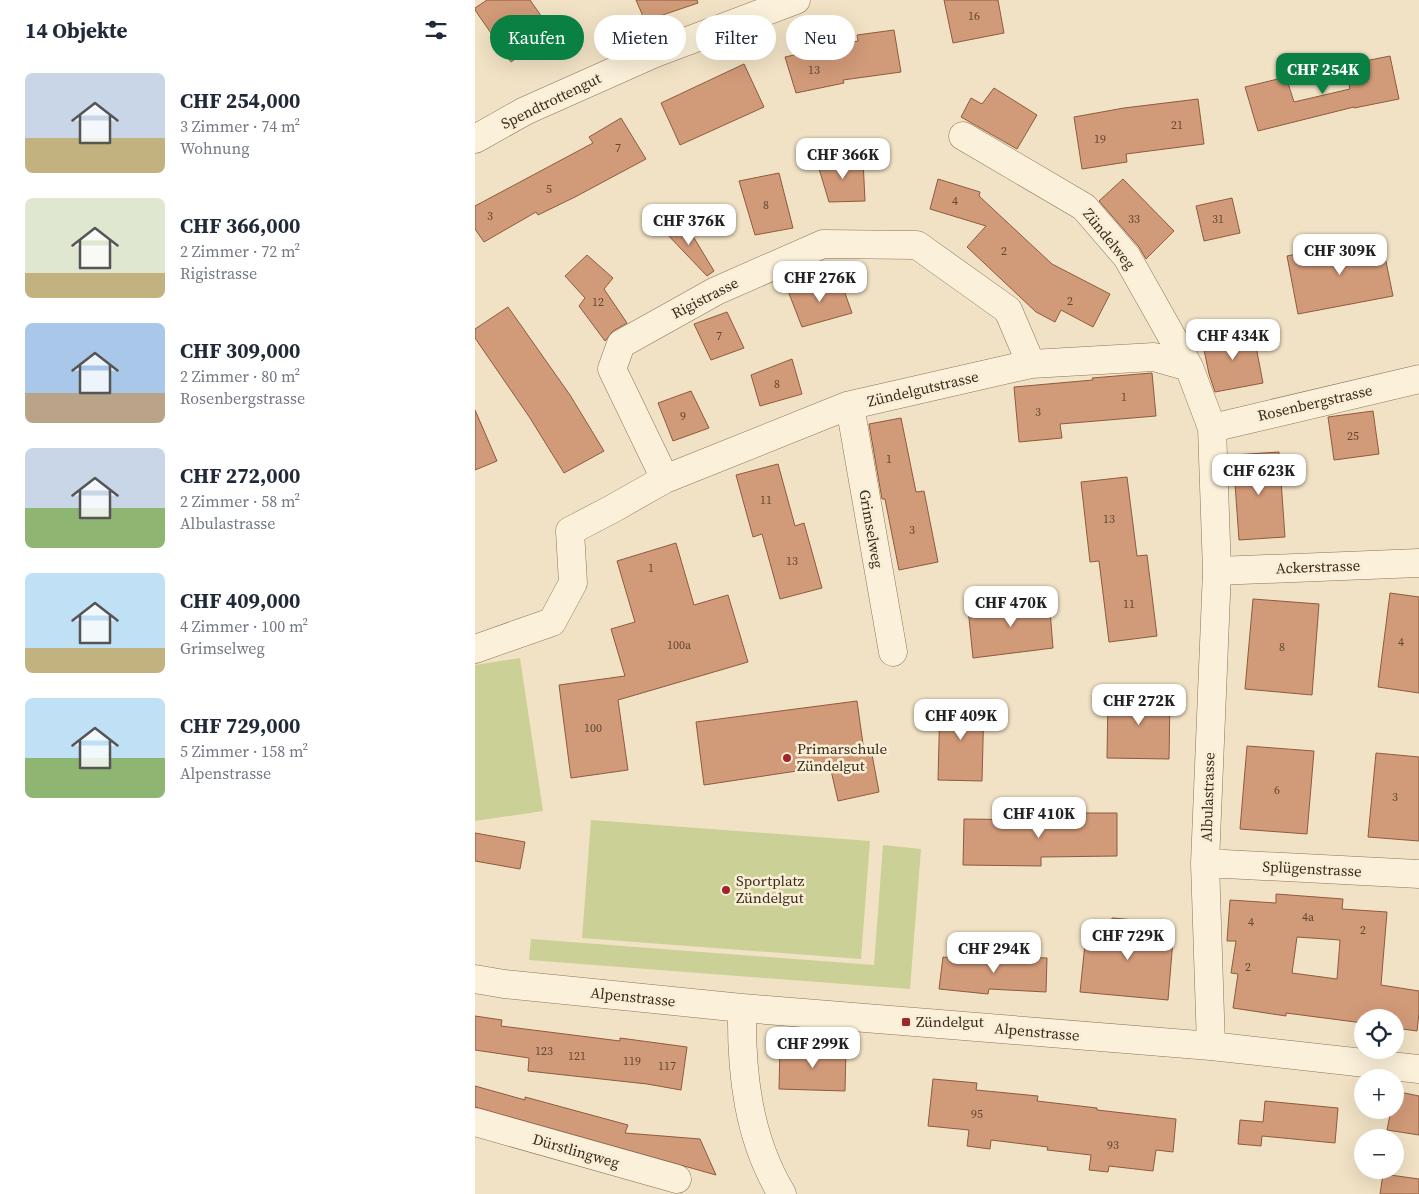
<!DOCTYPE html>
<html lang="de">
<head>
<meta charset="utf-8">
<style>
	body { margin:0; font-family:"Source Serif 4",serif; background:#f6f6f7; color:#1f2937; height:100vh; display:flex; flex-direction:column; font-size:19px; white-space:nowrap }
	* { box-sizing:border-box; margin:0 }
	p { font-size:16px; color:#747a83 }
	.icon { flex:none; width:28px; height:28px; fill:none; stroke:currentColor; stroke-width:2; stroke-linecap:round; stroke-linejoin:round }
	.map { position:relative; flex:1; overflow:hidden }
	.panel { display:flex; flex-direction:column; background:#fff; width:475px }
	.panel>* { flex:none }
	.banner { position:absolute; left:15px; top:15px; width:475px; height:45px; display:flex; gap:10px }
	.buttons { position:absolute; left:879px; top:1009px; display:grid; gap:10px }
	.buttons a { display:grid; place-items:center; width:50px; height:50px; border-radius:50%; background:#fff; box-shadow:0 5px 20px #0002; font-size:25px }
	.price { position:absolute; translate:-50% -42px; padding:0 11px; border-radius:10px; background:#fff; color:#222; font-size:16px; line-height:32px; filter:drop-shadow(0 1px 2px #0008) }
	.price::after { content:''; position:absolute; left:50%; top:30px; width:15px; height:11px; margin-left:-8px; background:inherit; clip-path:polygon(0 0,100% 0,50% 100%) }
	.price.on { background:#0b8043; color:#fff }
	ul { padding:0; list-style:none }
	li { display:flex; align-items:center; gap:15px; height:125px; padding:0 25px }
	li span { display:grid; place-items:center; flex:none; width:140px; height:100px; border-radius:8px; color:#555 }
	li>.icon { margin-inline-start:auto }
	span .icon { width:60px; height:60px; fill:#fffc; stroke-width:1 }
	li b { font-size:21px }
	h2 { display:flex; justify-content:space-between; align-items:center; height:60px; padding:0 25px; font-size:21px }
	.pill { padding:0 18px; border-radius:22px; background:#fff; box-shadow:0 5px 20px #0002; font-size:18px; line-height:45px }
	.pill.on { background:#0b8043; color:#fff }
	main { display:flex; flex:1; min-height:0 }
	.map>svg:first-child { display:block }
	.green { fill:#cbd097 }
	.building { fill:#d19a78; stroke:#8e5b3d; fill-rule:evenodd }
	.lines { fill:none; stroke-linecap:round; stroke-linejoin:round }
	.minor-casing { stroke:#8d7359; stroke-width:29 }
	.minor { stroke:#fbf0d9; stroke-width:28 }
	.poi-dot { fill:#a0252a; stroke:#f8edd5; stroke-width:2 }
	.labels { text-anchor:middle; stroke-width:5; stroke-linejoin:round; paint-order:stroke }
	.number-label { font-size:12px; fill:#614834 }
	.street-label { font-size:15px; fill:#3c2c1e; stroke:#f8edd5 }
	.poi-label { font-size:15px; fill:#3c2c1e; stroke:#f8edd5; text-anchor:start }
</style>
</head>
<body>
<main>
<section class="panel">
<h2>14 Objekte<svg class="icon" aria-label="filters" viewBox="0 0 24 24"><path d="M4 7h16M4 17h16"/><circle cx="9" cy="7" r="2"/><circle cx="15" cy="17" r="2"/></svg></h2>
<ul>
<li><span style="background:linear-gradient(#c9d6e8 65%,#c2b280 0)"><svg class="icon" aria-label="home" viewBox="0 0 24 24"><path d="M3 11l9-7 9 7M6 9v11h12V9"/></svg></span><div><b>CHF 254,000</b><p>3 Zimmer · 74 m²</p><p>Wohnung</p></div></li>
<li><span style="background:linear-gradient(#dfe7d0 75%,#c2b280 0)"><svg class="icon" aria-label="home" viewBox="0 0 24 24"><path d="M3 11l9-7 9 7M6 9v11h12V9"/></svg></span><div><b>CHF 366,000</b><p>2 Zimmer · 72 m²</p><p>Rigistrasse</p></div></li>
<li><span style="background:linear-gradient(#a9c7e8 70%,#b9a48a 0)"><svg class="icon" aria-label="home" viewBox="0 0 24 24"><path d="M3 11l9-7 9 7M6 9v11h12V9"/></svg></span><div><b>CHF 309,000</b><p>2 Zimmer · 80 m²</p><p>Rosenbergstrasse</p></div></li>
<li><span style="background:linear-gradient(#c9d6e8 60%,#8fb573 0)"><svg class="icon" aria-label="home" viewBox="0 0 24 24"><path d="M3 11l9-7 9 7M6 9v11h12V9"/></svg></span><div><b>CHF 272,000</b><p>2 Zimmer · 58 m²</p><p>Albulastrasse</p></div></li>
<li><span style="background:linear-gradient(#bfe0f5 75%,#c2b280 0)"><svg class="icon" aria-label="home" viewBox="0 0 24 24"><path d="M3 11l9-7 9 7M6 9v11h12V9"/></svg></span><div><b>CHF 409,000</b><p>4 Zimmer · 100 m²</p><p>Grimselweg</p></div></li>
<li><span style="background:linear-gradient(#bfe0f5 60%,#8fb573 0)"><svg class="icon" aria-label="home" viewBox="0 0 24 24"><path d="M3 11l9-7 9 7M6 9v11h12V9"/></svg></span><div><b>CHF 729,000</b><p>5 Zimmer · 158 m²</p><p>Alpenstrasse</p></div></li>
</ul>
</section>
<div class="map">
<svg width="944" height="1194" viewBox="0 0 944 1194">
	<rect width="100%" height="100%" fill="#f1e2c5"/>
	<!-- green -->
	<path class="green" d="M45,658L68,811L0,821V665Z
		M116,820L395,841L386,959L107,938Z
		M408,845L446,849L435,989L54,960L56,939L399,965Z"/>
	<!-- building -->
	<path class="building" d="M12,0H55L78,33L36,62L0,10V8Z
		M161,0H222L223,3L170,21Z
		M469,0H523L529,33L478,43Z
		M419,30L426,72L368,80L369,83L321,93L310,57L383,41L382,35Z
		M915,56L924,99L879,108V107L783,131L770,87L811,77L819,102L875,89L870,65Z
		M269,64L289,107L205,145L186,103Z
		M519,88L562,115L542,149L486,117L496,98L507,104Z
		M723,99L729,144L651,154L652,162L607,169L599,117L649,108Z
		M146,118L171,159L100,197L63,215L61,212L9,242L0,229V206L118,143L114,137Z
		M388,160L390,201L354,202L342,162Z
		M304,173L318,228L280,235L264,181Z
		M463,179L505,192L504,196L577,264L635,294L618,327L586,310L580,322L561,312L492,247L511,226L455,209Z
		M648,179L699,231L671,259L664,247L624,201Z
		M757,198L765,233L729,241L721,206Z
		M207,218L239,271L232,276L190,232Z
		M906,237L918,296L823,314L812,256Z
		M112,255L138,278L129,289L152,323L138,331L130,341L104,306L110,298L90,276Z
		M366,282L377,313L327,327L313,291Z
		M33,307L95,395L129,451L89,473L55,418L0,338V329Z
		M252,312L269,348L236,360L219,324Z
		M778,331L788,383L740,392L734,374L727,340Z
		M317,359L327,394L285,406L276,375Z
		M677,373L681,416L585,424L587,438L544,442L539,387L618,380L617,378Z
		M216,391L234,428L198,441L183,403Z
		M0,410L22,461L0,470Z
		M898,411L904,454L859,460L853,417Z
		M426,418L441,492L449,491L463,562L424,570L410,499H407L394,424Z
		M804,452L810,537L764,540L758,455Z
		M303,464L320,526L329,523L347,588L305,599L287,534L278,537L261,475Z
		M652,477L662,556L672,555L682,636L634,642L624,561L615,562L606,482Z
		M201,543L219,605L253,595L273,662L143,700L153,770L96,778L84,685L150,676L136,629L160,622L142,561Z
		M915,593L944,597V693L903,687Z
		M574,598L578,648L498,658L493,608Z
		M778,599L844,604L837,695L770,689Z
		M633,694L695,695L694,759L632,758Z
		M382,701L389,751L396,749L404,792L363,801L355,766L229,785L221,722Z
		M465,702L509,703L507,781L463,780Z
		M772,746L839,751L832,834L765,829Z
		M901,753L944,757V841L893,837Z
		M567,813H642V856L566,857V866L488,865L489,819L567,820Z
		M0,833L50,842L45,869L0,861Z
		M801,894L868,899L867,909L912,912L906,985L944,991V1013L942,1031L920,1028V1018H888V1023L811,1013V1016L758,1008L763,974L756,973L761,941H752L755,900L801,903ZM822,937L865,940L862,979L817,973Z
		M637,918L684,922L683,938L698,940L693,1000L605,992L611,934L635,936Z
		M498,953L524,956L572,958L571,992L514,989L513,994L464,989L468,957L497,960Z
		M0,1016L27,1020L26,1026L145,1041V1038L212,1047L206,1090L172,1084L53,1071L54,1058L0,1050Z
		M305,1047L371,1048L370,1091L304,1089Z
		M458,1079L502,1083L501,1090L563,1096L562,1101L622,1108V1110L701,1119L698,1152L681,1150L678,1171L634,1166L633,1172L614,1170L616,1155L572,1150L573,1147L516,1140L515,1149L492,1146L494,1130L453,1126Z
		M0,1086L50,1100V1097L153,1125L150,1133L225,1139L241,1175L0,1107Z
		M920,1091L944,1096V1135L912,1130L916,1110H920Z
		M790,1101L863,1108L860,1143L787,1136L786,1146L763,1144L765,1120L788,1122Z
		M908,1174L944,1179V1194H905Z"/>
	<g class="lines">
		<!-- minor casing -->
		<g class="minor-casing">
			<path id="minor" d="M488,136L609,207L652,257L714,367
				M0,139L50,111L178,54L321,0
				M375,406L418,652
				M737,428L944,379
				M190,479L137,369L146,344L241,291L348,244L442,245L533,310L556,364
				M742,571L944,563
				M0,649L77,622L98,583L95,531L137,509L190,479L372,406L556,364L679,357L714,367L737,428L742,571L730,863L736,1046
				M730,863L944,874
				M0,979L29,984L267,1008L736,1046L944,1069
				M267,1008C266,1073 273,1138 307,1194
				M0,1122L202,1179"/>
		</g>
		<!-- minor -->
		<use href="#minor" class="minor"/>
	</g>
	<!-- markers -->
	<g class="poi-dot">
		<circle cx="312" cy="758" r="5"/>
		<circle cx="251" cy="890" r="5"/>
		<rect x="426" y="1017" width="10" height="10" rx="2.5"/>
	</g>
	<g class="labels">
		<!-- number labels -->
		<g class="number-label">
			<text x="499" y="20">16</text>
			<text x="339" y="74">13</text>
			<text x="702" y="129">21</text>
			<text x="625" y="143">19</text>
			<text x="143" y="152">7</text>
			<text x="74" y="193">5</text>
			<text x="480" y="205">4</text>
			<text x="291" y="209">8</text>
			<text x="15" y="220">3</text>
			<text x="659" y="223">33</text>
			<text x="743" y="223">31</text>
			<text x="529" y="255">2</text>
			<text x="595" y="305">2</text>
			<text x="123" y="306">12</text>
			<text x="244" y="340">7</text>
			<text x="302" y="388">8</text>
			<text x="649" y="401">1</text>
			<text x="563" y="416">3</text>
			<text x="208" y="420">9</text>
			<text x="878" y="440">25</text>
			<text x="414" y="463">1</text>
			<text x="291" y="504">11</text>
			<text x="634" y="523">13</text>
			<text x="437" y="534">3</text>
			<text x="317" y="565">13</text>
			<text x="176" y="572">1</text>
			<text x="654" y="608">11</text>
			<text x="926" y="646">4</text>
			<text x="204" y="649">100a</text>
			<text x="807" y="651">8</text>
			<text x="118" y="732">100</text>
			<text x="802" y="794">6</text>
			<text x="920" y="801">3</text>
			<text x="833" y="921">4a</text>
			<text x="776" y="926">4</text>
			<text x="888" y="934">2</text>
			<text x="773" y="971">2</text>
			<text x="69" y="1055">123</text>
			<text x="102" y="1060">121</text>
			<text x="157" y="1065">119</text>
			<text x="192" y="1070">117</text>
			<text x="502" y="1118">95</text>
			<text x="638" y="1149">93</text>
		</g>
		<!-- street labels -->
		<g class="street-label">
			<text transform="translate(76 101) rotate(-26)" y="5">Spendtrottengut</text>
			<text transform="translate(634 239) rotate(51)" y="5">Zündelweg</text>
			<text transform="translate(230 298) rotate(-27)" y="5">Rigistrasse</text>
			<text transform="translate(448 389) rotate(-13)" y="5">Zündelgutstrasse</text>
			<text transform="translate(840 403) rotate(-13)" y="5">Rosenbergstrasse</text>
			<text transform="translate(396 529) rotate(80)" y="5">Grimselweg</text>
			<text transform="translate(843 567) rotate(-2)" y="5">Ackerstrasse</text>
			<text transform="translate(733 797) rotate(-88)" y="5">Albulastrasse</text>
			<text transform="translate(837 869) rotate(3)" y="5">Splügenstrasse</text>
			<text transform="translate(158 997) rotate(6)" y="5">Alpenstrasse</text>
			<text transform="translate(562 1032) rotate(5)" y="5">Alpenstrasse</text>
			<text transform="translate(101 1151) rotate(16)" y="5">Dürstlingweg</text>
		</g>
		<!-- poi labels -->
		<g class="poi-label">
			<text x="322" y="754">Primarschule<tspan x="322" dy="17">Zündelgut</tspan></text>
			<text x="261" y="886">Sportplatz<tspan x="261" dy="17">Zündelgut</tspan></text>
			<text x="441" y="1027">Zündelgut</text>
		</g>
	</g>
</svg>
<div class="buttons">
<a><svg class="icon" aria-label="locate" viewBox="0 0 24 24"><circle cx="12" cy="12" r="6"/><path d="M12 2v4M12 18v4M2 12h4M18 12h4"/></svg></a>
<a>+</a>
<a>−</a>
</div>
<b class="price on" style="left:848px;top:95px">CHF 254K</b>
<b class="price" style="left:368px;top:180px">CHF 366K</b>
<b class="price" style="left:214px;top:246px">CHF 376K</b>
<b class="price" style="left:865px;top:276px">CHF 309K</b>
<b class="price" style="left:345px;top:303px">CHF 276K</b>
<b class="price" style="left:758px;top:361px">CHF 434K</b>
<b class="price" style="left:784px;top:496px">CHF 623K</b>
<b class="price" style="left:536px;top:628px">CHF 470K</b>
<b class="price" style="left:664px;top:726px">CHF 272K</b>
<b class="price" style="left:486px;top:741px">CHF 409K</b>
<b class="price" style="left:564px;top:839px">CHF 410K</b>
<b class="price" style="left:653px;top:961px">CHF 729K</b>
<b class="price" style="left:519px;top:974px">CHF 294K</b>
<b class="price" style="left:338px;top:1069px">CHF 299K</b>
<div class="banner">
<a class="pill on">Kaufen</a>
<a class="pill">Mieten</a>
<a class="pill">Filter</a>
<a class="pill">Neu</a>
</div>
</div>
</main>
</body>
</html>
